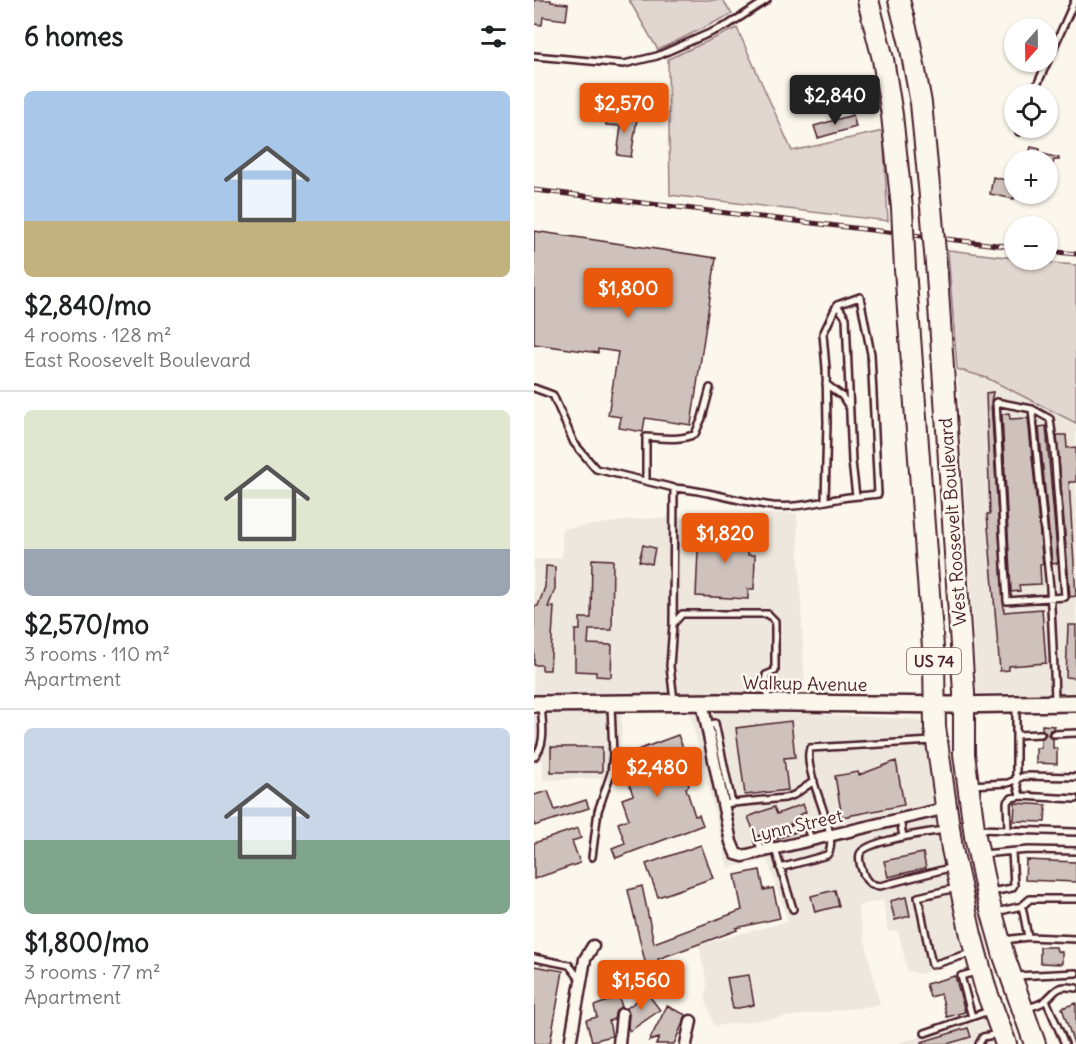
<!DOCTYPE html>
<html lang="en">
<head>
<meta charset="utf-8">
<style>
	body { margin:0; font-family:Delius,sans-serif; background:#f6f6f6; color:#202124; height:100vh; display:flex; flex-direction:column; font-size:22px; white-space:nowrap }
	* { box-sizing:border-box; margin:0 }
	p { font-size:20px; color:#757577 }
	.icon { flex:none; width:33px; height:33px; fill:none; stroke:currentColor; stroke-width:2; stroke-linecap:round; stroke-linejoin:round }
	.map { position:relative; flex:1; overflow:hidden }
	.drawer { display:flex; flex-direction:column; background:#fff; width:534px }
	.drawer>* { flex:none }
	.needle { width:39px; rotate:200deg }
	.buttons { position:absolute; left:470px; top:18px; display:grid; gap:12px }
	.buttons a { display:grid; place-items:center; width:54px; height:54px; border-radius:50%; background:#fff; box-shadow:0 2px 4px #0004; font-size:30px }
	.price { position:absolute; translate:-50% -51px; padding:0 14px; border-radius:6px; background:#ea580c; color:#fff; font-size:20px; line-height:39px; filter:drop-shadow(0 2px 3px #0008) }
	.price::after { content:''; position:absolute; left:50%; top:36px; width:18px; height:14px; margin-left:-9px; background:inherit; clip-path:polygon(0 0,100% 0,50% 100%) }
	.price.on { background:#222; color:#fff }
	ul { padding:0; list-style:none }
	li { display:grid; align-content:center; gap:12px; height:318px; padding:0 24px }
	li+li { border-top:2px solid #e0e0e0 }
	li span { display:grid; place-items:center; height:186px; border-radius:9px; color:#555 }
	li>.icon { margin-inline-start:auto }
	span .icon { width:108px; height:108px; fill:#fffc; stroke-width:1 }
	li b { font-size:26px }
	h2 { display:flex; justify-content:space-between; align-items:center; height:72px; padding:0 24px; font-size:26px }
	main { display:flex; flex:1; min-height:0 }
	.map>svg:first-child { display:block }
	.built { fill:#eee7de }
	.green { fill:#e2d7d0; stroke:#967b7e; stroke-width:1.5 }
	.building { fill:#cfc2bc; stroke:#4a1f2b; stroke-width:1.5 }
	.lines { fill:none; stroke-linecap:round; stroke-linejoin:round }
	.lane-casing { stroke:#4a1f2b; stroke-width:10 }
	.street-casing { stroke:#4a1f2b; stroke-width:15 }
	.secondary-casing { stroke:#4a1f2b; stroke-width:20 }
	.highway-casing { stroke:#4a1f2b; stroke-width:24 }
	.lane { stroke:#fbf7ec; stroke-width:5 }
	.street { stroke:#fbf7ec; stroke-width:10 }
	.secondary { stroke:#fbf7ec; stroke-width:15 }
	.highway { stroke:#fbf7ec; stroke-width:20 }
	.rail-casing { stroke:#4a1f2b; stroke-width:5 }
	.rail { stroke:#fbf7ec; stroke-width:3; stroke-dasharray:9; stroke-linecap:butt }
	.highway-bridge-casing { stroke:#4a1f2b; stroke-width:24; stroke-linecap:butt }
	.highway-bridge { stroke:#fbf7ec; stroke-width:20 }
	.labels { text-anchor:middle; stroke-width:5; stroke-linejoin:round; paint-order:stroke }
	.shield { fill:#fbf7ec; stroke:#7f6065; stroke-width:1.5 }
	.shield-label { font-size:16px; font-weight:bold; fill:#4a1f2b }
	.street-label { font-size:18px; fill:#4a1f2b; stroke:#fbf7ec }
</style>
</head>
<body>
<main>
<section class="drawer">
<h2>6 homes<svg class="icon" aria-label="filters" viewBox="0 0 24 24"><path d="M4 7h16M4 17h16"/><circle cx="9" cy="7" r="2"/><circle cx="15" cy="17" r="2"/></svg></h2>
<ul>
<li><span style="background:linear-gradient(#a9c7e8 70%,#c2b280 0)"><svg class="icon" aria-label="home" viewBox="0 0 24 24"><path d="M3 11l9-7 9 7M6 9v11h12V9"/></svg></span><div><b>$2,840/mo</b><p>4 rooms · 128 m²</p><p>East Roosevelt Boulevard</p></div></li>
<li><span style="background:linear-gradient(#dfe7d0 75%,#9aa5b1 0)"><svg class="icon" aria-label="home" viewBox="0 0 24 24"><path d="M3 11l9-7 9 7M6 9v11h12V9"/></svg></span><div><b>$2,570/mo</b><p>3 rooms · 110 m²</p><p>Apartment</p></div></li>
<li><span style="background:linear-gradient(#c9d6e8 60%,#7fa58c 0)"><svg class="icon" aria-label="home" viewBox="0 0 24 24"><path d="M3 11l9-7 9 7M6 9v11h12V9"/></svg></span><div><b>$1,800/mo</b><p>3 rooms · 77 m²</p><p>Apartment</p></div></li>
</ul>
</section>
<div class="map">
<svg width="542" height="1044" viewBox="0 0 542 1044">
	<rect width="100%" height="100%" fill="#fbf7ec"/>
	<filter id="ink" filterUnits="userSpaceOnUse"><feTurbulence type="fractalNoise" baseFrequency=".0167" numOctaves="2"/><feDisplacementMap in="SourceGraphic" scale="12" xChannelSelector="R" yChannelSelector="G"/><feConvolveMatrix kernelMatrix="1 2 1 2 8 2 1 2 1" color-interpolation-filters="sRGB"/></filter>
	<g filter="url(#ink)">
		<!-- built -->
		<path class="built" d="M423,369L453,378L542,423V693H443Z
			M263,513L271,691L190,695L0,696V560L28,557V529L103,519Z
			M0,707L88,710L87,752L81,778L9,780V760L0,763Z
			M155,709L383,719L396,729L437,956L386,974L374,971L364,931H354L349,900L323,906L346,1005L180,1026L171,998L173,985L165,945L254,921L233,860L194,868Z
			M455,1019L464,1044H359Z"/>
		<!-- green -->
		<path class="green" d="M95,0H189L198,14L124,50Z
			M203,28L258,151L349,131L354,221L136,195L134,59Z
			M414,250L480,258V260L542,265V423L453,378L423,369Z"/>
		<!-- building -->
		<path class="building" d="M0,0H17V2L34,4L32,20L9,17L8,25L0,24Z
			M73,115L103,119L97,157L83,155L87,126L72,125Z
			M319,115L322,127L284,138L280,126Z
			M497,147L506,149L505,153L525,158V160H520L515,178H513V160H493Z
			M459,177L480,182V199L456,194Z
			M0,231L182,258L157,425L111,418L109,432L85,428L87,417L74,415L84,352L64,349V353L0,344Z
			M459,392L457,402L470,612L508,609L512,663L475,666V670L466,671L453,514H456L452,393Z
			M475,413L476,419L494,418L509,564L506,565L507,584L485,585L486,591L477,592L468,414Z
			M512,426L524,563L518,564L505,427Z
			M523,435H532L533,448L542,447V482H535L542,596L536,597Z
			M165,528L215,530L214,555H221L220,589H214V599L162,596Z
			M109,545L121,548L118,564L105,561Z
			M58,559L79,560L78,630H55L54,644L78,645L77,677L62,676V672L41,671V630H46V618H57Z
			M12,566L21,567V589L14,607H20L16,670H8V665H0V606H4L11,587Z
			M534,625H542V678L532,677Z
			M257,721L261,757L250,758L254,790L211,795L202,728Z
			M508,725L520,726L519,729L516,730L514,735L519,739V748H523V764L502,763V748H507V739L512,734L508,729Z
			M144,735L155,763L148,766L155,786L152,788L161,816L165,815L169,825L82,858L78,848L91,843L84,823L95,819L88,799L99,795L92,775L104,770L98,752Z
			M17,747H68V772H17Z
			M362,761L370,805L308,817L301,776L324,772L325,775Z
			M14,791L21,810L52,800L55,808L0,826V795Z
			M481,803L512,805L511,822L480,821Z
			M269,804L272,812L265,815L267,820L222,837L214,817L240,807L243,814Z
			M44,828L47,838L38,841L46,863L0,879V843Z
			M167,845L179,878L124,897L112,864Z
			M389,853L392,868L354,877L350,861Z
			M492,860L542,862V882L491,880Z
			M226,870L230,890L239,888L246,918L202,928L203,930L124,959L126,964L112,966L94,890L108,886L120,943L208,910L201,875Z
			M301,890L305,906L281,912L277,896Z
			M372,897L376,916L361,920L356,901Z
			M506,947H522L523,951L528,952V964L506,963Z
			M0,966L29,971L16,1044H0Z
			M215,975L220,1005L199,1009L193,978Z
			M421,976L431,1012L413,1017L407,994L396,997L392,984Z
			M113,993L126,1010L96,1031L94,1028L95,1014L93,1008Z
			M85,997L88,1007L82,1010L80,1019L75,1021L78,1036L58,1041L52,1020L63,1017L60,1006Z
			M542,1003V1044H540L528,1008Z
			M133,1006L152,1015L140,1044H122L125,1038L115,1041Z
			M434,1028L437,1037L413,1044H387V1042Z"/>
		<g class="lines">
			<!-- lane casing -->
			<g class="lane-casing">
				<path id="lane" d="M0,56L90,64L123,56L194,25L233,0
					M499,94L541,0
					M485,132L486,128
					M303,305L312,318L318,462L322,496
					M292,384L308,396L315,407
					M0,388L19,395L40,443L62,469L140,488L139,624
					M498,409L516,419L520,449L531,597L473,601L462,402L498,409L516,588C518,626 520,663 521,701
					M112,480V437C128,438 146,441 161,434L168,418L176,388
					M140,488C173,490 205,502 239,506C261,508 281,503 303,499C316,496 330,496 344,494L337,354L326,297L303,305L289,334L292,368L293,423L291,501
					M140,701L136,666L139,624L148,614H234L241,621V671L232,675L234,701
					M482,705V780L486,796
					M173,725L181,723L198,803
					M519,734L542,733
					M482,735L507,734
					M0,757C13,744 8,722 7,705
					M437,785L474,783L490,776L542,777
					M189,804L251,798L260,795L280,781
					M366,819L369,837
					M444,829L542,832
					M411,830C396,832 331,841 326,854C324,861 327,867 329,873C332,882 337,885 346,886L419,867
					M474,830L473,802L478,798L486,796L542,799
					M241,849L259,909
					M228,852L224,841L272,824L277,840
					M448,854L495,850L542,851
					M58,857L64,811L77,773L79,755L77,705
					M246,868L293,855C309,837 267,773 276,748L399,741
					M422,888L384,897L398,965L437,953
					M457,892L478,888L480,885L478,852
					M488,906L494,937
					M462,912L488,906L496,899H542
					M470,940L494,937L542,939
					M0,958L35,965L46,979
					M482,976L542,973
					M512,1000L531,1044
					M494,1008C499,1006 508,1004 512,1000C524,989 523,985 542,988
					M438,1017L427,976L442,972
					M391,1033L455,1011
					M445,1044L449,1037L464,1034"/>
			</g>
			<!-- street casing -->
			<g class="street-casing">
				<path id="street" d="M168,702L197,842L202,854L209,856L413,808
					M36,1044L51,959L59,946
					M85,1044L88,1014
					M152,1044L157,1021"/>
			</g>
			<!-- secondary casing -->
			<g class="secondary-casing">
				<path id="secondary" d="M0,704L184,702L416,705L542,703"/>
			</g>
			<!-- highway casing -->
			<g class="highway-casing">
				<path id="highway" d="M334,0L349,59L358,115L368,208
					M365,0L376,44L387,103L397,207
					M371,269L400,661L401,727L418,849L437,935L452,990L472,1044
					M403,275L430,692V754L441,836L453,895L470,956L501,1044"/>
			</g>
			<!-- lane -->
			<use href="#lane" class="lane"/>
			<!-- street -->
			<use href="#street" class="street"/>
			<!-- secondary -->
			<use href="#secondary" class="secondary"/>
			<!-- highway -->
			<use href="#highway" class="highway"/>
			<!-- rail casing -->
			<g class="rail-casing">
				<path id="rail" d="M0,190L480,247
					M513,251L542,254"/>
			</g>
			<!-- rail -->
			<use href="#rail" class="rail"/>
			<!-- highway-bridge casing -->
			<g class="highway-bridge-casing">
				<path id="highway-bridge" d="M397,207L403,275
					M368,208L371,269"/>
			</g>
			<!-- highway-bridge -->
			<use href="#highway-bridge" class="highway-bridge"/>
		</g>
	</g>
	<g class="labels">
		<!-- shield labels -->
		<rect class="shield" x="373" y="648" width="54" height="26" rx="4.5"/>
		<g class="shield-label">
			<text x="400" y="667">US 74</text>
		</g>
		<!-- street labels -->
		<g class="street-label">
			<text transform="translate(419 522) rotate(-94)" y="6">West Roosevelt Boulevard</text>
			<text transform="translate(271 684) rotate(1)" y="6">Walkup Avenue</text>
			<text transform="translate(263 826) rotate(-13)" y="6">Lynn Street</text>
		</g>
	</g>
</svg>
<div class="buttons">
<a><svg class="needle" viewBox="-14 -14 28 28"><path d="M0-13l5 13h-10z" fill="#e53935"/><path d="M0 13l5-13h-10z" fill="#757577"/></svg></a>
<a><svg class="icon" aria-label="locate" viewBox="0 0 24 24"><circle cx="12" cy="12" r="6"/><path d="M12 2v4M12 18v4M2 12h4M18 12h4"/></svg></a>
<a>+</a>
<a>−</a>
</div>
<b class="price on" style="left:301px;top:126px">$2,840</b>
<b class="price" style="left:90px;top:134px">$2,570</b>
<b class="price" style="left:94px;top:319px">$1,800</b>
<b class="price" style="left:191px;top:564px">$1,820</b>
<b class="price" style="left:123px;top:798px">$2,480</b>
<b class="price" style="left:107px;top:1011px">$1,560</b>
</div>
</main>
</body>
</html>
